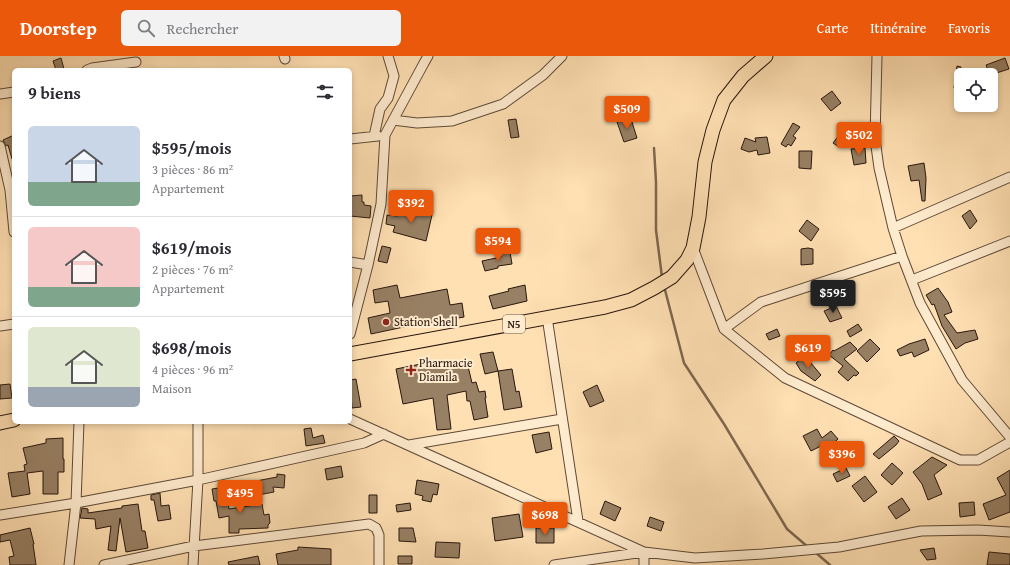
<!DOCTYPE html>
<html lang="fr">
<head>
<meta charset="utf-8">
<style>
	body { margin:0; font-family:"Gentium Book Plus",serif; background:#f2f2f3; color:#2b2b33; height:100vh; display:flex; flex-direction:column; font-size:15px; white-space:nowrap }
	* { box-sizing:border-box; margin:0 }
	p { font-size:13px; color:#7c7c81 }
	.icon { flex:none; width:22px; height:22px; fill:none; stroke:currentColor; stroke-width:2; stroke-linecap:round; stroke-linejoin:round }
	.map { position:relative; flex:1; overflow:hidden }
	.panel { position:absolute; left:12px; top:12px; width:340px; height:356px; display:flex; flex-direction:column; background:#fff; border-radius:6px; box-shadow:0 2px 6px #0003 }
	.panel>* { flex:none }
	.tools { position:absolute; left:954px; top:12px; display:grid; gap:8px }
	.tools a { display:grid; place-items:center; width:44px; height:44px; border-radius:6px; background:#fff; box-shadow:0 2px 6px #0003; font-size:20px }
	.price { position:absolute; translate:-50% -34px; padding:0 9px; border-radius:4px; background:#ea580c; color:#fff; font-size:13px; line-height:26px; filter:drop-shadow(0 1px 2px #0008) }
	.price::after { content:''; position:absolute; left:50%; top:24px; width:12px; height:9px; margin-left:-6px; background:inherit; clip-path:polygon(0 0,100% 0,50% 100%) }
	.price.on { background:#222; color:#fff }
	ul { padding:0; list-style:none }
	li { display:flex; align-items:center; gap:12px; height:100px; padding:0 16px }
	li+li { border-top:1px solid #e1e1e2 }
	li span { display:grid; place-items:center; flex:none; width:112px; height:80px; border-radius:6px; color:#555 }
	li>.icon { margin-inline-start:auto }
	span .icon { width:48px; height:48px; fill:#fffc; stroke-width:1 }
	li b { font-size:17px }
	h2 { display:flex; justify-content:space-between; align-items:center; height:48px; padding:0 16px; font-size:17px }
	header { display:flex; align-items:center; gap:24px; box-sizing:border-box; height:56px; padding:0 20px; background:#ea580c; color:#fff }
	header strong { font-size:19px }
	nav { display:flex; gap:22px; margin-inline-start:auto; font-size:14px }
	.search { width:280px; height:36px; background:#f2f2f3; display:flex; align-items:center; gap:10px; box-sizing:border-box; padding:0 14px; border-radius:6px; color:#7c7c81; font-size:15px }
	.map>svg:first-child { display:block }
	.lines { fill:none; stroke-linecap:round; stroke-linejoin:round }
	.stream { stroke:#7e674f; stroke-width:2.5 }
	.building { fill:#988064; stroke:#29170e }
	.minor-casing { stroke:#5e4937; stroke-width:11 }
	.highway-casing { stroke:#29170e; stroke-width:15 }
	.minor { stroke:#ffebce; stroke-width:9 }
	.highway { stroke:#ffe0b3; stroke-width:13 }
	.poi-dot { fill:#8f2418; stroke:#ffebce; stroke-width:1.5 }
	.labels { text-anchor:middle; stroke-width:4; stroke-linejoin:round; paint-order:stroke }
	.shield { fill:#ffebce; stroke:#695748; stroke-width:1 }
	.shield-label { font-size:11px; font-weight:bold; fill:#29170e }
	.poi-label { font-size:12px; fill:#29170e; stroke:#ffebce; text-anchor:start }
</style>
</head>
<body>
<header>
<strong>Doorstep</strong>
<div class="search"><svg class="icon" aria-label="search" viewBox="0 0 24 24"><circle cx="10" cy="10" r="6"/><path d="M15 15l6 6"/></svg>Rechercher</div>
<nav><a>Carte</a><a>Itinéraire</a><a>Favoris</a></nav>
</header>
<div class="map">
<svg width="1010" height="509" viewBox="0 0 1010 509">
	<rect width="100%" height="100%" fill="#ffe0b3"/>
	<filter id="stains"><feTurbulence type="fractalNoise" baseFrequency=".005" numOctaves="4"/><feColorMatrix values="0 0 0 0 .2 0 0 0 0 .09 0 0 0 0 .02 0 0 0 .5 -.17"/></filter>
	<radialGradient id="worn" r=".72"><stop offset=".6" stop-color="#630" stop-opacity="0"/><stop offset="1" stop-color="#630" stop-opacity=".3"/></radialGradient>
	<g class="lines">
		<!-- stream -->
		<path class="stream" d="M654,92L656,126V174L662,221
			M664,230L684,307L724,368L787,473L808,491
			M815,496L830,509"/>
	</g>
	<!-- building -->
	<path class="building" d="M61,2L64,13L56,14L53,5Z
		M1005,2L1009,13L990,19L986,9Z
		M957,10L961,11L960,33L954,32Z
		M832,35L841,47L831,55L821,43Z
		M516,63L519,81L511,82L508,64Z
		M631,63L637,82L624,86L617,66Z
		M793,67L800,71L793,80L796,82L791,90L788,88L786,91L781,88Z
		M14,79V103H12L8,89L6,90L3,84Z
		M839,79L847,83L839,91L833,87Z
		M767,81L770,97L758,99L757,94L749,96L741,93L745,82L756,86L755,82Z
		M865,92L866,107L854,109L851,93Z
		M799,95H812L811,113L799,112Z
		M924,107L926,122L925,145H922L919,124L911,125L908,110Z
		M362,139V146H364V149L371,150L370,162L350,160V140Z
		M400,151L432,159L426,185L393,176L395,170L386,168L387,159L398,160Z
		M970,154L977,165L970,173L962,160Z
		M807,164L819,173L811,185L799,175Z
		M382,190L391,192L387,207L378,205Z
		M808,192L813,193V208L801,209V193Z
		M510,196L512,208L498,210V212L485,215L482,205L501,201L500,197Z
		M397,229L400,242L447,233L450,249L462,247L464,261L413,270V269L371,278L368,262L390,257L388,245L375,247L373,234Z
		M525,229L527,245L493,253L489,240L509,235L508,233Z
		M938,232L948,246L952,256L944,259L957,277L975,274L978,283L965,287L956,293L942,270L934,248L932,249L926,239Z
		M836,250L842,262L830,266L824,255Z
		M858,268L862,274L850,281L847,275Z
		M777,273L780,280L769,284L766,278Z
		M870,283L880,293L867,306L857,295Z
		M925,283L929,294L914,301L912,296L900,300L897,294L909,288Z
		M850,286L857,293L844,303L859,317L856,320L854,319L848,325L838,316L843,310L829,299L833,294L834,295Z
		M493,296L498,315L485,318L480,298Z
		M805,300L821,319L815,325L801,315L796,307Z
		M441,304L443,312L467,306L472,327L476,326L479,336L485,335L486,342H485L488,361L474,364L470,345H467L466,335L447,339L451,373L437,374L433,342L403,348L396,313Z
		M512,313L516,336L519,335L522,351L504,354L498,315Z
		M356,323L361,351L352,352L350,324Z
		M10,328L12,342L0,343V329Z
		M597,329L604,345L590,351L583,336Z
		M311,372L313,382L323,379L325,387L306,390L304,373Z
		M817,373L822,382L831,375L838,383L829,391L827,387L811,395L803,380Z
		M549,376L552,393L536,397L532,379Z
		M894,380L899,385L896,389L879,403L873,398Z
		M63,382V403H64V416H58V438H43V415L27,417L30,438L12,441L8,417L25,415L24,409L27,408L23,392L46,387V383Z
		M932,401L947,409L934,419L942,438L928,444L922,428L913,416Z
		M892,407L903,417L892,429L881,419Z
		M341,410L343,421L327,424L325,413Z
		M846,412L850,420L837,426L833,418Z
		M1010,414V456L989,464L983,448L1006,439L997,422Z
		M277,418L285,419L284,432L273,431L274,436L258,439L256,425L277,421Z
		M865,420L877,436L864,446L852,430Z
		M417,424L439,428L437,439L433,438L431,446L422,444L423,440L415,438Z
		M225,431L229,453L262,448L264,459L269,458L270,467L268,469V472L239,473V477H229V460L219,462L216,445H214L212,433Z
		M160,437L161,450L169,449L171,463L158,465L154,444H151V439Z
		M369,439H377V457H369Z
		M902,442L910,454L896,463L888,451Z
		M605,445L621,452L615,465L600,458Z
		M974,446L975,459L960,461L959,447Z
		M410,447L411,454L397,456L396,449Z
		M138,448L142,475H145L148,492L126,496L120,462L116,495L108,494L111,470L96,473L95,463L80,462L82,452L88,453V457L122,452V450Z
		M519,458L523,481L495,485L492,462Z
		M650,461L664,466L661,475L647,470Z
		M30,472L34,488H33L36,509H10L9,501L14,500L10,484L0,486V479Z
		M399,472H413L416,486L399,485Z
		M536,472H554V487H536Z
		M436,486L460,487L459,502L435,501Z
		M298,491L331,493V509H278L276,498L298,494Z
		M934,492L936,503L927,504L920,494Z
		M989,496L1010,498V509H987Z
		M258,500L260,509H229L228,506Z
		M398,500H412V508H398Z"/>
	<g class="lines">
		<!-- minor casing -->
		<g class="minor-casing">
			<path id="minor" d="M284,0L285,3
				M877,0L875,83L879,112L893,172L902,200L920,247L962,324L1010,381
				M87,14L92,12L136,6
				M0,38L14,36
				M393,64L417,67L452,65L503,48L543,19L562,0
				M374,80L380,53L388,42L394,20L388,0
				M350,83L378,80
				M0,90L10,134L14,176
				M893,172L1010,121
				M693,192L724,273L785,322L960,404H978L1010,386
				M350,206L368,209
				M912,224L1010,185
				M547,261L578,465
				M0,270L14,268
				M724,273L761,246L902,200
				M350,278L368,209L381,148L385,79L424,7L428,0
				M350,363L644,496L695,502L763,498L839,491L921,475L978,474L1010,476
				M409,389L562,363
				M0,459L76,447L198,424L364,387L384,378
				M69,509L76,447L79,366
				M104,509L194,490L369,468L376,472L379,479V509
				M193,509L198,424V366
				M554,509L644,496V509"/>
		</g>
		<!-- highway casing -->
		<g class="highway-casing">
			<path id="highway" d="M350,298L605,251L631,244L654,232L672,221L687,204L693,192L699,161L705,106L713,74L724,44L743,20L766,0
				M0,367L14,364"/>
		</g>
		<!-- minor -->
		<use href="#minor" class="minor"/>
		<!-- highway -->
		<use href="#highway" class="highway"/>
	</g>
	<!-- markers -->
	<g class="poi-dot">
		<circle cx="386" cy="266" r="4"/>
		<path d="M409 308h4v4h4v4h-4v4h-4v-4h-4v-4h4z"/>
	</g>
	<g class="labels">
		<!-- shield labels -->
		<rect class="shield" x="503" y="259" width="22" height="18" rx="3"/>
		<g class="shield-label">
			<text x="514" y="272">N5</text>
		</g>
		<!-- poi labels -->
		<g class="poi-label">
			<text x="394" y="270">Station Shell</text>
			<text x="419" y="311">Pharmacie<tspan x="419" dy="14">Diamila</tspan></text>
		</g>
	</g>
	<rect width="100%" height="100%" filter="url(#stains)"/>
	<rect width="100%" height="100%" fill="url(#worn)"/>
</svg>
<div class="tools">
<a><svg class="icon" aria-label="locate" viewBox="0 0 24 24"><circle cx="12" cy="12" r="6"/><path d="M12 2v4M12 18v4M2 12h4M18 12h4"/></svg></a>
</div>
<b class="price" style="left:627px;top:74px">$509</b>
<b class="price" style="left:859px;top:100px">$502</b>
<b class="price" style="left:411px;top:168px">$392</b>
<b class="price" style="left:498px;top:206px">$594</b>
<b class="price on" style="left:833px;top:258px">$595</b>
<b class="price" style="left:808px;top:313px">$619</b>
<b class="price" style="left:842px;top:419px">$396</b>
<b class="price" style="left:240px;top:458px">$495</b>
<b class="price" style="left:545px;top:480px">$698</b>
<section class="panel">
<h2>9 biens<svg class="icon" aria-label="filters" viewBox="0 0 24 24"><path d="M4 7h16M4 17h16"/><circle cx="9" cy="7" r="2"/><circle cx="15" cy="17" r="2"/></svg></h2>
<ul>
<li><span style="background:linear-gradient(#c9d6e8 70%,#7fa58c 0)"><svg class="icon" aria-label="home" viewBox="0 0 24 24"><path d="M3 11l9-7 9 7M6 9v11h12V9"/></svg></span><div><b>$595/mois</b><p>3 pièces · 86 m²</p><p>Appartement</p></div></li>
<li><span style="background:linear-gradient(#f6c9c9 75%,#7fa58c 0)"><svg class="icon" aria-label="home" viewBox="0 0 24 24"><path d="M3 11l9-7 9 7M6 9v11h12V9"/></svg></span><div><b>$619/mois</b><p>2 pièces · 76 m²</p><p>Appartement</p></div></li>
<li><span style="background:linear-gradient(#dfe7d0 75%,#9aa5b1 0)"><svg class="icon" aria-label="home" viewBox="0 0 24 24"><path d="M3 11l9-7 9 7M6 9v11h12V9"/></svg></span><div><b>$698/mois</b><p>4 pièces · 96 m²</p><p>Maison</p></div></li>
</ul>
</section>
</div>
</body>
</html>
